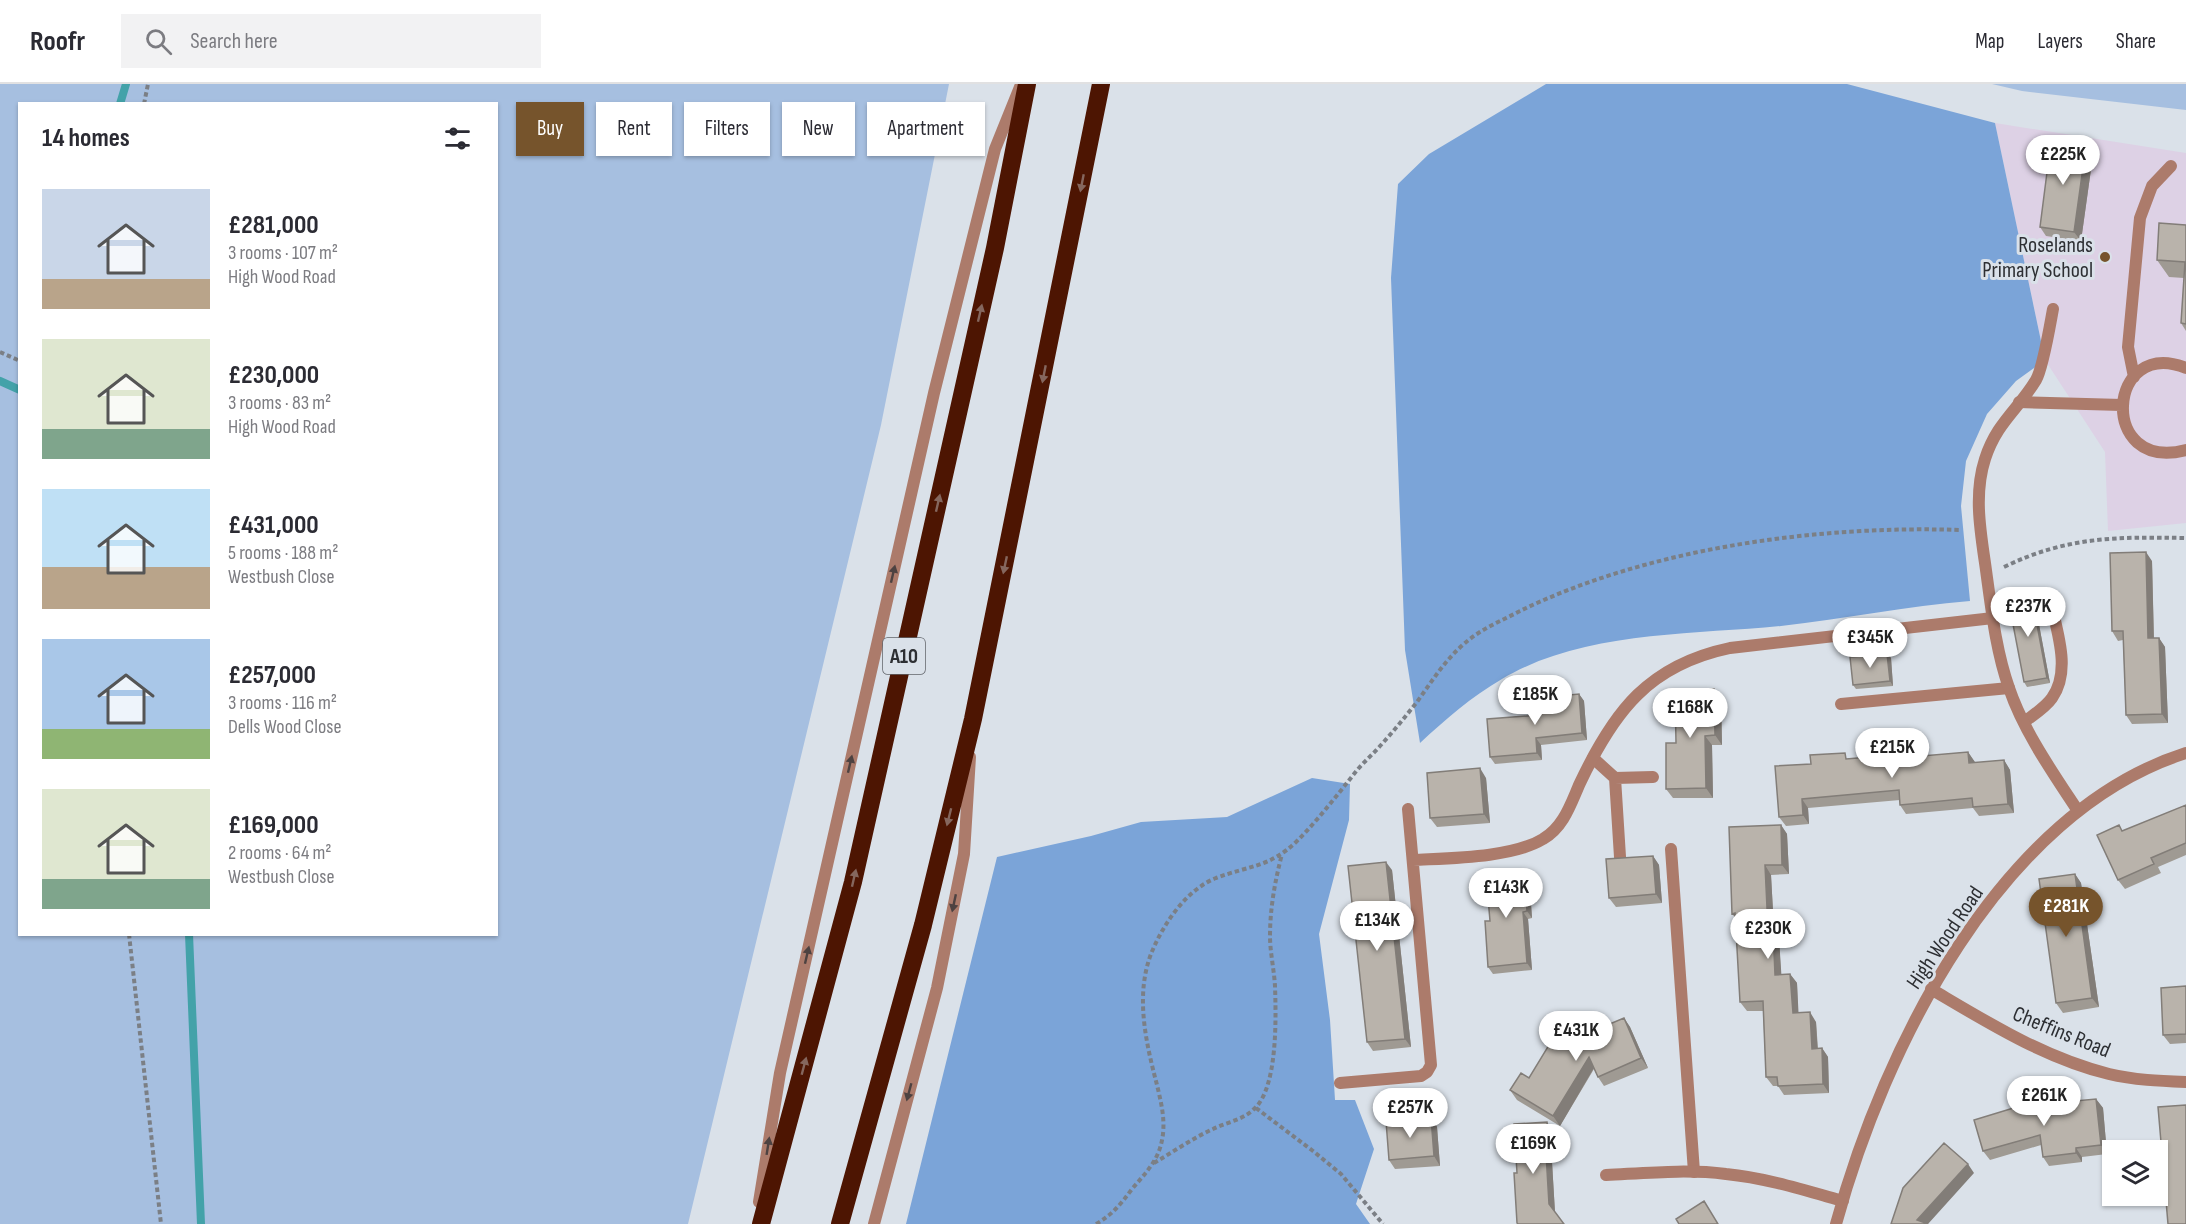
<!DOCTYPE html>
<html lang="en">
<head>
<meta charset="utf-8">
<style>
	body { margin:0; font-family:"Sofia Sans Condensed",sans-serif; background:#f2f2f3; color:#2b2b33; height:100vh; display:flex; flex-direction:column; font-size:22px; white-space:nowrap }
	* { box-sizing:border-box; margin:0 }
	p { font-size:20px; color:#7c7c81 }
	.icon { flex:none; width:33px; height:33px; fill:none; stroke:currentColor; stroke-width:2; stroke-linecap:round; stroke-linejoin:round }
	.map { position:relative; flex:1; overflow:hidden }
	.panel { position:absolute; left:18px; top:18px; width:480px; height:834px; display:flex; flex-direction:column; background:#fff; border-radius:0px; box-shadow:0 2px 4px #0004 }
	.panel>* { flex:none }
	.banner { position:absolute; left:516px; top:18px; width:570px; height:54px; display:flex; gap:12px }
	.buttons { position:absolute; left:2102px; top:1056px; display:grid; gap:12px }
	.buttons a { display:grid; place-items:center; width:66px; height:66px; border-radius:0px; background:#fff; box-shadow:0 2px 4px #0004; font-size:30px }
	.price { position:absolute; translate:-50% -51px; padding:0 14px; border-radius:21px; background:#fff; color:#222; font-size:20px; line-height:39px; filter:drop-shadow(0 2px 3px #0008) }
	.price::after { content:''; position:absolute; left:50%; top:36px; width:18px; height:14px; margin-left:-9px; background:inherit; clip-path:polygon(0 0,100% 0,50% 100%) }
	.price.current { background:#76542c; color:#fff }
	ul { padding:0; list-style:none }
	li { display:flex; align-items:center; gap:18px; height:150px; padding:0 24px }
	li span { display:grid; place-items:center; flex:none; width:168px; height:120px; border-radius:0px; color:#555 }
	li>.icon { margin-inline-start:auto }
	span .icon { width:72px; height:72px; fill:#fffc; stroke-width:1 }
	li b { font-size:26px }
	h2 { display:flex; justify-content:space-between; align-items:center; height:72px; padding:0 24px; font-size:26px }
	.chip { padding:0 21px; border-radius:0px; background:#fff; box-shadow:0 2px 4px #0004; font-size:21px; line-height:54px }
	.chip.current { background:#76542c; color:#fff }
	header { display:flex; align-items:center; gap:36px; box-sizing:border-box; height:84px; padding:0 30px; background:#fff; border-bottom:2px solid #e1e1e2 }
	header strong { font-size:28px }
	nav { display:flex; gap:33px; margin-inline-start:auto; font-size:21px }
	.search { width:420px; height:54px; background:#f2f2f3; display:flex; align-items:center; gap:15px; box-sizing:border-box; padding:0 21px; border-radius:0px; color:#7c7c81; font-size:22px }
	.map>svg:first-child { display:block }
	.education { fill:#ddd1e5 }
	.green { fill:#a6bfe0; fill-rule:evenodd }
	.forest { fill:#7ba4d8 }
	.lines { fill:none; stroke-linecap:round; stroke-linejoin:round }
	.stream { stroke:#43a2a9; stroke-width:8 }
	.path { stroke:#7b7f85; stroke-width:4; stroke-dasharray:4.5 3; stroke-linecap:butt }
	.lane { stroke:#ac7b6b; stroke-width:12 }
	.street { stroke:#ac7b6b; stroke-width:12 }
	.highway { stroke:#4d1502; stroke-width:18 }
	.wall { fill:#9f9a93 }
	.shaded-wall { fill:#827d78 }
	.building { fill:#b9b3ab; stroke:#827d78; stroke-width:1.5 }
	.oneway { fill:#85675e }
	.oneway2 { fill:#4d4241 }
	.poi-dot { fill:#76542c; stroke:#dae1e9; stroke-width:2 }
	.labels { text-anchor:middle; stroke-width:6; stroke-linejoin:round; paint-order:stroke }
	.shield { fill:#dae1e9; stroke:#61646a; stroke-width:1.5 }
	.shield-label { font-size:21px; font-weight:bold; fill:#2d2f33 }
	.poi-label { font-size:22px; fill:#2d2f33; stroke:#dae1e9; text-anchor:end }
	.street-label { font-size:22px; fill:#2d2f33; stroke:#dae1e9 }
</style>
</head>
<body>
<header>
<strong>Roofr</strong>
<div class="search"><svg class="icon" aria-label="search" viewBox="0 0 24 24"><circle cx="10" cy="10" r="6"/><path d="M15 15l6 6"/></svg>Search here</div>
<nav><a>Map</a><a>Layers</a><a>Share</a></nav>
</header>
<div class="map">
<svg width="2186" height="1140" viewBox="0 0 2186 1140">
	<rect width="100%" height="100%" fill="#dae1e9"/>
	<!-- education -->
	<path class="education" d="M1995,39L2186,69V439L2108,447L2105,368L2045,276Z"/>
	<!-- green -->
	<path class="green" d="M0,0H949L881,341L688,1140H0ZM20,20H496V850H20Z
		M1992,0H2186V26L2022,7Z"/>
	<!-- forest -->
	<path class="forest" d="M1546,0H1847L1995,39L2045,276L2016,297L1987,330L1966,377L1961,422L1970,517C1907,522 1845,535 1781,542C1691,551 1583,547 1502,595C1471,613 1446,635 1420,659L1405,566L1391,194L1398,100L1429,70Z
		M1312,694L1350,700L1349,736L1319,850L1330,936L1335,1016H1355L1374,1065L1356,1120L1370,1140H906L997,773L1091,752L1141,738L1227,733Z"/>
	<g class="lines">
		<!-- stream -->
		<path class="stream" d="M120,20L126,0
			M0,297L20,306
			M189,850L201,1140"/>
		<!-- path -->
		<path class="path" d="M144,20L148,0
			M0,268L20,277
			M2004,483C2068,452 2117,453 2186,454
			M129,850L161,1140
			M1256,1024L1313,1067L1341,1090L1383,1140
			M1154,1079C1173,1068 1193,1054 1213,1045C1227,1038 1243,1036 1254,1025C1278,1004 1276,933 1275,902C1274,885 1270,868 1270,852C1270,824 1275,797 1282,770
			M1096,1140C1112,1131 1121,1120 1132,1105C1143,1092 1155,1080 1160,1064C1167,1042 1162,1022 1157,1001C1146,959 1135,912 1151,870C1163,840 1186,806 1216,794C1248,782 1270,783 1296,758C1319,735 1338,710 1358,685C1365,677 1373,670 1380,662C1393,648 1405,633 1417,618C1432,597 1445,576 1465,559C1481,545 1501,537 1520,527C1649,464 1818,441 1961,446"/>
		<!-- lane -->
		<path class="lane" d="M2186,284C2107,252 2097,389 2186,366
			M2134,293L2128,263L2140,134L2152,102L2171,82
			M2019,318L2122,321
			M1841,620L2009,604
			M2024,638C2033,631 2045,624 2052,614C2072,586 2056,545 2050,515
			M1593,674L1615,694L1620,773
			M1615,694L1653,693
			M1671,765L1694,1088
			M759,1118L780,989L934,309L995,65L1020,3
			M874,1140L937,904L964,770L970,673"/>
		<!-- street -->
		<path class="street" d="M2053,225C2050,241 2043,284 2036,296C2018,326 1997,338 1985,375C1974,409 1980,445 1985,479C1991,521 1995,564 2009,604C2024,648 2053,689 2078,727
			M1413,776C1450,774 1512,774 1543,755C1564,743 1571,719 1580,699C1614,627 1649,581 1730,564L1993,534
			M1931,905C1987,938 2044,974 2109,990C2134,996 2160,997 2186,998
			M1340,999L1421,992L1427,988L1431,981L1408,725
			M1606,1091C1646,1089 1687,1085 1726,1090C1766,1094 1804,1106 1843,1117
			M1836,1140C1884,964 2000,728 2186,669"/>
		<!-- highway -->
		<path class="highway" d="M761,1140L853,798L995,164L1027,0
			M840,1140L923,841L973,635L1101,0"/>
	</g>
	<!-- wall -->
	<path class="wall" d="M2093,71L2081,157L2046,152L2040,143Z
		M2186,141V247L2181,239L2184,194L2169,193L2157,176Z
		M2152,477L2154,554H2159L2165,563L2168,639L2132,640L2126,631L2123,556L2118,557L2112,547Z
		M2031,509L2034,514L2050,599L2027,603L2024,598Z
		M1887,570L1891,574L1893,602L1856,605L1853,601Z
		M1714,605L1721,615L1722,661H1712L1713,714H1673L1666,705L1676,659Z
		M1579,610L1584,617L1587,656L1541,661L1542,676L1495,680L1490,673L1540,631Z
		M1968,668L1975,679L2004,676L2010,686L2014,729L1979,732L1973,724L1906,730L1900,721V716L1808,724L1809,740L1786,742L1779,733L1849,674L1924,672Z
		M1486,694L1490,739L1437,743L1430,734Z
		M2186,721V771L2158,783L2161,789L2125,805L2118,796L2123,747Z
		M1781,741L1787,750L1789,790L1771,791L1774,845L1779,854L1781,891L1790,890L1797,899L1798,929L1816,938L1818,964H1822L1828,973L1829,1009L1784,1011L1778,1002H1773L1766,993L1763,927H1747L1740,918L1736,834L1732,830Z
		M1653,772L1659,781L1662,819L1616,823L1609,814Z
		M1392,786L1411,963L1373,967L1367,958Z
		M1524,786L1529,793L1532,834L1528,835L1532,886L1493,890L1488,883L1490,837Z
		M2075,790L2081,799L2099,923L2063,929L2056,919Z
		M2186,902V959L2170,960L2163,951Z
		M1624,934L1630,943L1648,984L1604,1002L1598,993L1594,985L1560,1042L1517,1016L1510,1006L1529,994L1590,939L1595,947Z
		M2096,1015L2103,1024L2107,1070L2082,1073V1078L2049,1082L2043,1073L2041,1061L1990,1076L1983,1067Z
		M1431,1033L1437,1043L1440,1082L1395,1085L1389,1076Z
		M1553,1047L1555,1078H1552L1555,1128L1517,1089Z"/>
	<!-- shaded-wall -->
	<path class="shaded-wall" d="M2086,62L2093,71L2081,157L2074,148Z
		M2146,468L2152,477L2154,563L2148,554Z
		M2031,509L2034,514L2050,599L2047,594Z
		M2159,554L2165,563L2168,639L2162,630Z
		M1887,570L1891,574L1893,602L1890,597Z
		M1714,605L1721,615L1722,661L1715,651Z
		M1579,610L1584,617L1587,656L1582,649Z
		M1705,652L1712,661L1713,714L1706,704Z
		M1536,654L1541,661L1542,676L1537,669Z
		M1968,668L1975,678V688L1969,679Z
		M2004,676L2010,686L2014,729L2008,720Z
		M1480,684L1486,694L1490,739L1484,730Z
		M1802,715L1808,724L1809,740L1803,731Z
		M1781,741L1787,750L1789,790L1782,781Z
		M1653,772L1659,781L1662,819L1656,810Z
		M1386,778L1392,786L1411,963L1405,955Z
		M1765,781L1771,791L1774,845L1779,854L1782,900L1775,891L1768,845Z
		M1524,786L1529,793L1532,834L1527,827Z
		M2075,790L2081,799L2099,923L2092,914Z
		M1523,828L1528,835L1532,886L1527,879Z
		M1790,890L1797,899L1799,938L1793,929Z
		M1810,928L1816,938L1818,974L1812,965Z
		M1624,934L1630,943L1648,984L1641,974Z
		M1822,964L1828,973L1829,1009L1823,1000Z
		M1589,973L1595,982L1560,1042L1553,1032Z
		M2096,1015L2103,1024L2107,1070L2101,1061Z
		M1431,1033L1437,1043L1440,1082L1434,1072Z
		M1547,1038L1553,1047L1555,1078L1549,1069Z
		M2076,1064L2082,1073V1078L2076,1069Z
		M1546,1069L1552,1078L1555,1129L1549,1120Z
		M1968,1080L1974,1089L1928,1140L1917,1136Z"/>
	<!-- building -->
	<path class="building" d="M2051,57L2086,62L2074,148L2040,143Z
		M2159,139L2186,141V240L2181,239L2185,178L2157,176Z
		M2146,468L2148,554H2159L2162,630L2126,631L2123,547H2112L2110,469Z
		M2031,509L2047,594L2024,598L2008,514Z
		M1887,570L1890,597L1853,601L1850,573Z
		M1714,605L1715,651L1705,652L1706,704L1666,705V659H1676L1675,606Z
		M1579,610L1582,649L1536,654L1537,669L1490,673L1487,635L1540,631L1538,614Z
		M1968,668L1969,679L2004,676L2008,720L1973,723L1972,714L1900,721L1899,706L1802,715L1803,731L1779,733L1775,682L1811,680L1810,671L1845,669L1846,675L1921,669L1922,672Z
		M1480,684L1484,730L1430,734L1427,689Z
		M2186,721V759L2151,774L2154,780L2118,796L2097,751L2119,741L2122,747Z
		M1781,741L1782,781H1765L1768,845L1773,844L1775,891L1790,890L1793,929L1810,928L1812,965L1822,964L1823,1000L1778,1002L1777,993H1766L1763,917L1740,918L1735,829L1732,830L1729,743Z
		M1653,772L1656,810L1609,814L1606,775Z
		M1386,778L1405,955L1367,958L1348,782Z
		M1524,786L1527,827L1523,828L1527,879L1488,883L1485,837H1490L1486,790Z
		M2075,790L2092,914L2056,919L2039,795Z
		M2186,902V950L2163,951L2161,904Z
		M1624,934L1641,974L1598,993L1589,973L1553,1032L1510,1006L1521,989L1529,994L1552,956L1590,939L1593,947Z
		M2096,1015L2101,1061L2076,1064V1069L2043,1073L2040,1051L1983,1067L1974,1036L2020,1022Z
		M2186,1021V1140H2168L2158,1023Z
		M1431,1033L1434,1072L1389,1076L1386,1037Z
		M1547,1038L1549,1069H1546L1549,1120L1564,1140H1518L1517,1139L1514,1089H1517L1514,1040Z
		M1944,1059L1968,1080L1917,1136L1928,1140H1891L1903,1104Z
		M1704,1117L1718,1140H1679L1676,1135Z"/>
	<!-- one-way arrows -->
	<defs><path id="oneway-solid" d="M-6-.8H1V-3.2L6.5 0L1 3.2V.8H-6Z" transform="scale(1.5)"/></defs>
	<g class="oneway">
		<use href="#oneway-solid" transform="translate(1082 99) rotate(101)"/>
		<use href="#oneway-solid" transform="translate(980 229) rotate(-77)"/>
		<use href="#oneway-solid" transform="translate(1044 290) rotate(101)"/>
		<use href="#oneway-solid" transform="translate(938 419) rotate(-77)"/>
		<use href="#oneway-solid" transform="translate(1005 481) rotate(102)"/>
		<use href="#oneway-solid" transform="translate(949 733) rotate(104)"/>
		<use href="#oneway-solid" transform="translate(854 794) rotate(-77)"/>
		<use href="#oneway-solid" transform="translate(804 982) rotate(-75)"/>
	</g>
	<g class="oneway2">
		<use href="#oneway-solid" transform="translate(893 490) rotate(-77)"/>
		<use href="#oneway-solid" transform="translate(850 680) rotate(-77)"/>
		<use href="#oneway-solid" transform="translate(954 819) rotate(102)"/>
		<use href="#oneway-solid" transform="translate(807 871) rotate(-77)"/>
		<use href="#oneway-solid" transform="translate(909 1008) rotate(105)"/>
		<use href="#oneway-solid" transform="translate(768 1062) rotate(-81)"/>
	</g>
	<!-- markers -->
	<circle class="poi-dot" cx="2105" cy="173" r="6"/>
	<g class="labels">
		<!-- shield labels -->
		<rect class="shield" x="883" y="554" width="42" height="36" rx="4.5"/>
		<g class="shield-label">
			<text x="904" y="579">A10</text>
		</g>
		<!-- poi labels -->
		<g class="poi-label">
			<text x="2093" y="168">Roselands<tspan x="2093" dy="25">Primary School</tspan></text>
		</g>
		<!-- street labels -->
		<g class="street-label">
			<text transform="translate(1944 853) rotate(-56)" y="8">High Wood Road</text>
			<text transform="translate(2062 947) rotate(22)" y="8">Cheffins Road</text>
		</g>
	</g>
</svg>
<div class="buttons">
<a><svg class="icon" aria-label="layers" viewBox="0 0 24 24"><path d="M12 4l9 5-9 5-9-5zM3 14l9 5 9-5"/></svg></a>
</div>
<b class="price" style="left:2063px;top:102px">£225K</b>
<b class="price" style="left:2028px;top:554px">£237K</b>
<b class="price" style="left:1870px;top:585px">£345K</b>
<b class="price" style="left:1535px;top:642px">£185K</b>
<b class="price" style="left:1690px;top:655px">£168K</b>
<b class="price" style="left:1892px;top:695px">£215K</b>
<b class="price" style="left:1506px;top:835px">£143K</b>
<b class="price current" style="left:2066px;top:854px">£281K</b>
<b class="price" style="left:1377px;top:868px">£134K</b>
<b class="price" style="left:1768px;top:876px">£230K</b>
<b class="price" style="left:1576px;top:978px">£431K</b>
<b class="price" style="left:2044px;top:1043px">£261K</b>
<b class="price" style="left:1410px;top:1055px">£257K</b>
<b class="price" style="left:1533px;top:1091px">£169K</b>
<div class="banner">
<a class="chip current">Buy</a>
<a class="chip">Rent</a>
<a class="chip">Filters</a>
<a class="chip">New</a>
<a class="chip">Apartment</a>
</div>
<section class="panel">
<h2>14 homes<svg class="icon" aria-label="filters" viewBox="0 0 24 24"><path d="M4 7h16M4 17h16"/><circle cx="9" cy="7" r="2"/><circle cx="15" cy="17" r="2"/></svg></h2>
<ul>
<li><span style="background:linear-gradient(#c9d6e8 75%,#b9a48a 0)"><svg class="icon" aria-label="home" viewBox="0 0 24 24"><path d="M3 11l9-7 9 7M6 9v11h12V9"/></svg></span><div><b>£281,000</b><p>3 rooms · 107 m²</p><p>High Wood Road</p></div></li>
<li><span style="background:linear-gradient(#dfe7d0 75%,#7fa58c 0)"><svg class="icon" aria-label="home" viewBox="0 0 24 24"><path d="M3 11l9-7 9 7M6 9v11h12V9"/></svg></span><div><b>£230,000</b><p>3 rooms · 83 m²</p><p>High Wood Road</p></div></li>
<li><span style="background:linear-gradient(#bfe0f5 65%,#b9a48a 0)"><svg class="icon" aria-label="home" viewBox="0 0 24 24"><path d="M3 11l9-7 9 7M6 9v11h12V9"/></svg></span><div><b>£431,000</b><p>5 rooms · 188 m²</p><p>Westbush Close</p></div></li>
<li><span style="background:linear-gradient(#a9c7e8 75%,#8fb573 0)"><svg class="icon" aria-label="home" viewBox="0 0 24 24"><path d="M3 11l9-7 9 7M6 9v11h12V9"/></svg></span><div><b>£257,000</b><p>3 rooms · 116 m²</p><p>Dells Wood Close</p></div></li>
<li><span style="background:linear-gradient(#dfe7d0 75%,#7fa58c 0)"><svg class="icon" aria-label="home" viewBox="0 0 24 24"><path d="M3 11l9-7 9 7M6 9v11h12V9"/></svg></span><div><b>£169,000</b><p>2 rooms · 64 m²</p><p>Westbush Close</p></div></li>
</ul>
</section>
</div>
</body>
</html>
